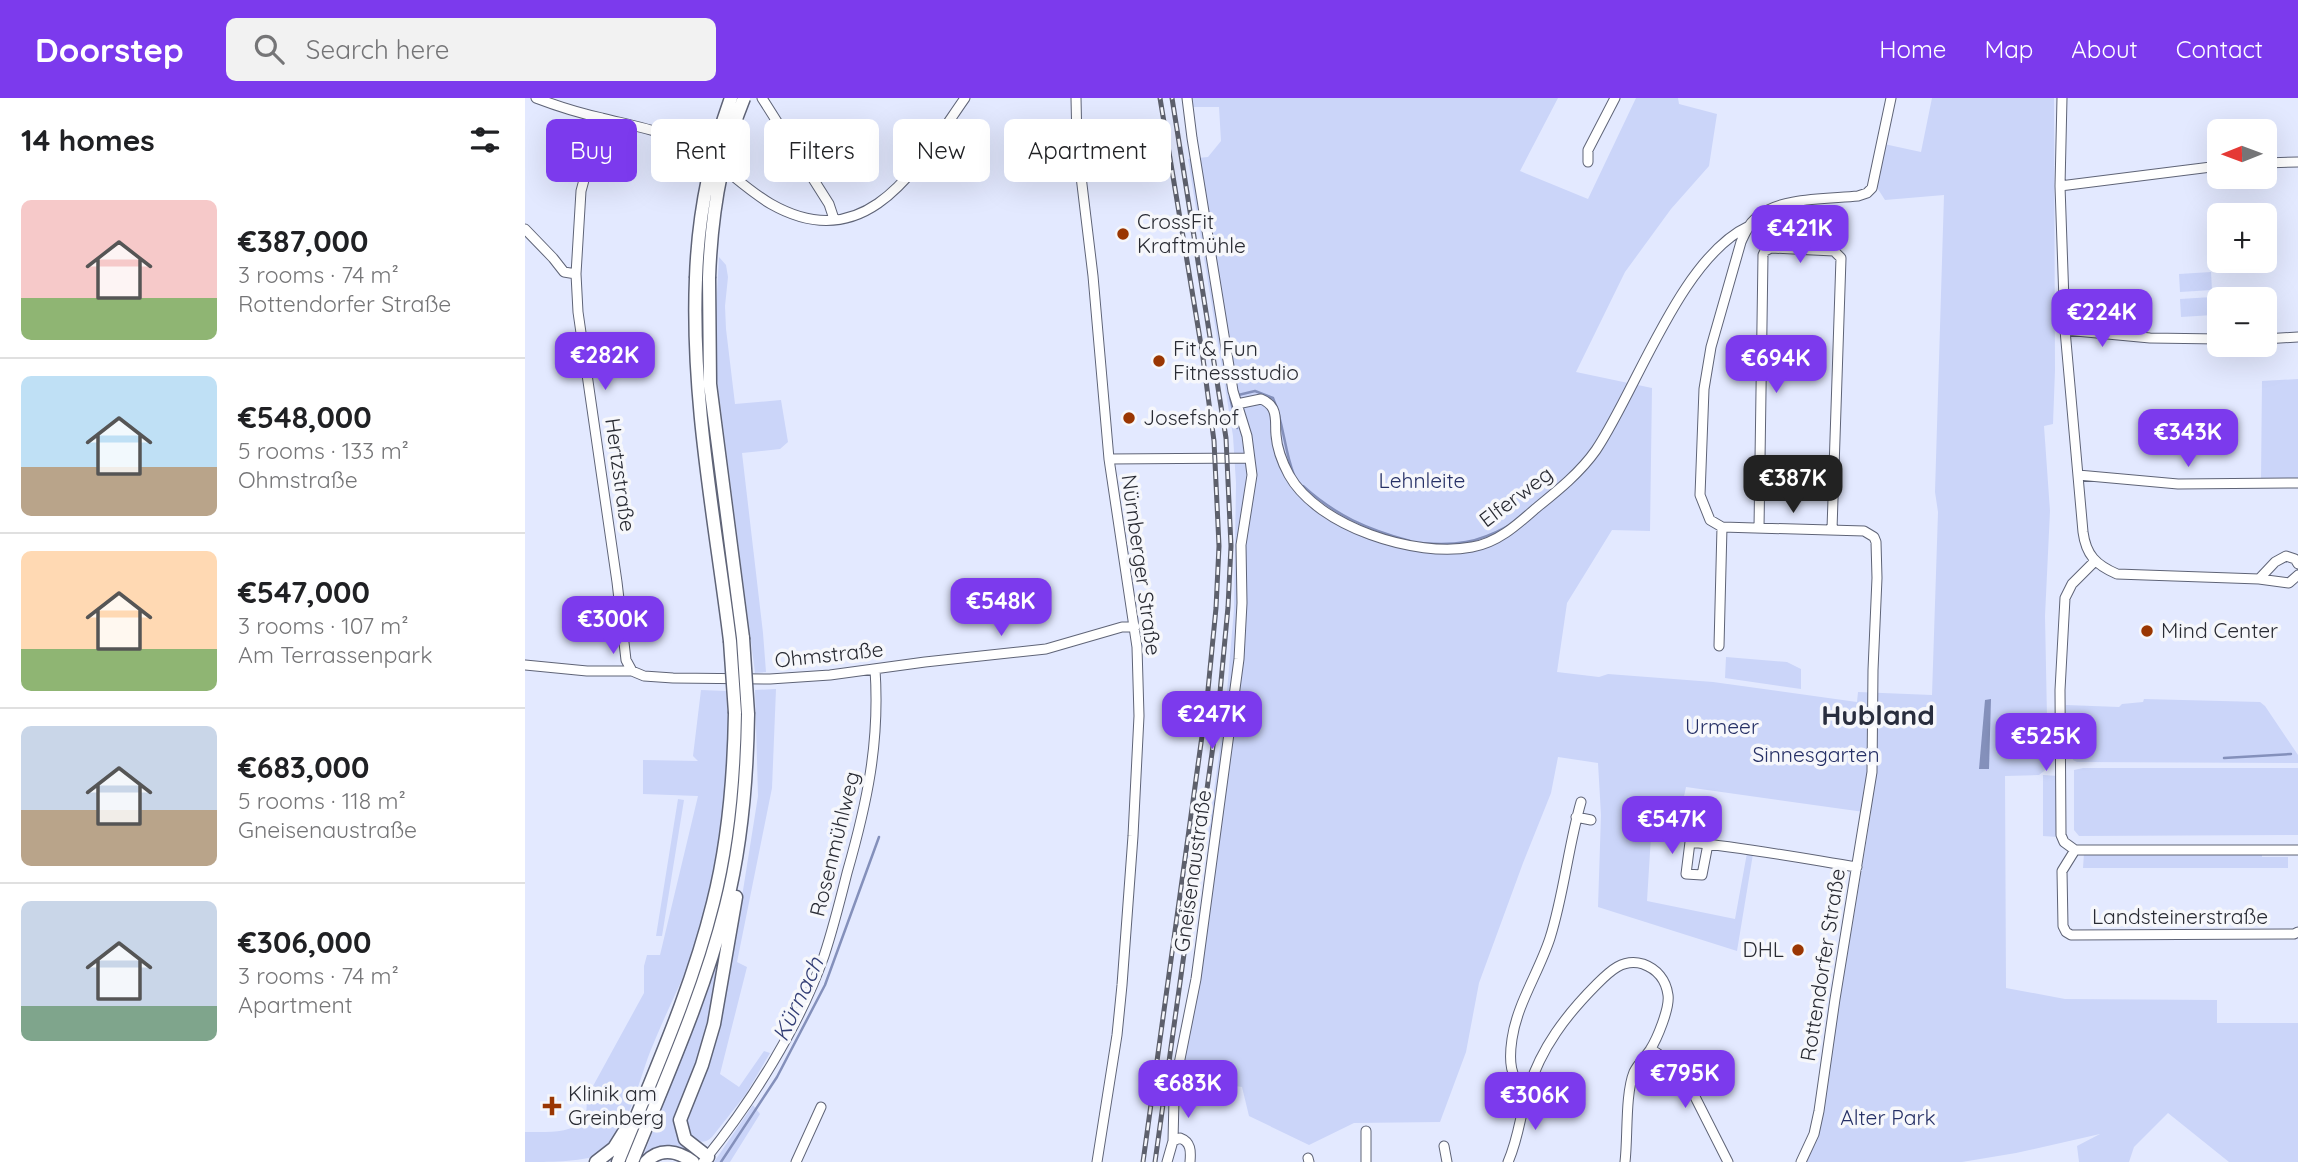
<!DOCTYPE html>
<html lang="en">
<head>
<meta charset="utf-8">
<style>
	body { margin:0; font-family:Quicksand,sans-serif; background:#f2f2f2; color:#202124; height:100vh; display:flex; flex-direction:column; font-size:26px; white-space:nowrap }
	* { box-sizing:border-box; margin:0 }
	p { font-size:23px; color:#757577 }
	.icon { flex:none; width:38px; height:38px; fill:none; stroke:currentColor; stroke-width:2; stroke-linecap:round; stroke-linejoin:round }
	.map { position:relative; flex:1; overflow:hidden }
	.sheet { display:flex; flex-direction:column; background:#fff; width:525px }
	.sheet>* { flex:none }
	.hud { position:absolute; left:21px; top:21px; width:665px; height:63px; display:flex; gap:14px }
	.needle { width:46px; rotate:269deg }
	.buttons { position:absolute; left:1682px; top:21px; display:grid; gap:14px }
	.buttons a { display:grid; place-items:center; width:70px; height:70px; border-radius:10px; background:#fff; box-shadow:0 7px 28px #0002; font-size:35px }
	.price { position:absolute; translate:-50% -60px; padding:0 16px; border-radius:14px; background:#7c3aed; color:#fff; font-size:23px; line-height:46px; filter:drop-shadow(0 2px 4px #0008) }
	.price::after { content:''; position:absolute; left:50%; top:42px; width:21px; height:16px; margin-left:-10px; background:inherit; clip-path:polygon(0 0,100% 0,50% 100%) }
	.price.current { background:#222; color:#fff }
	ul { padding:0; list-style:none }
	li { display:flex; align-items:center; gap:21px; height:175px; padding:0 21px }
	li+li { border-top:2px solid #e0e0e0 }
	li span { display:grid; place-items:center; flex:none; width:196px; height:140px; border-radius:10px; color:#555 }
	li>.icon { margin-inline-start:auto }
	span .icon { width:84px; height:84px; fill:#fffc; stroke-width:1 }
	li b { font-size:30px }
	h2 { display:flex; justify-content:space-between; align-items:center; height:84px; padding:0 21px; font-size:30px }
	.pill { padding:0 24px; border-radius:10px; background:#fff; box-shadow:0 7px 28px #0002; font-size:24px; line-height:63px }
	.pill.current { background:#7c3aed; color:#fff }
	header { display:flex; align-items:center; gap:42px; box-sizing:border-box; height:98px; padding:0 35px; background:#7c3aed; color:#fff }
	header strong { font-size:33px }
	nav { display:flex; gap:38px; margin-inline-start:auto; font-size:24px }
	.search { width:490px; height:63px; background:#f2f2f2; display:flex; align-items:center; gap:18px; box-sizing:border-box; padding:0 24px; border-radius:10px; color:#757577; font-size:26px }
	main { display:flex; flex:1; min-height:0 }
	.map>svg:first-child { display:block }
	.green { fill:#cbd5f9 }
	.water { fill:#8490bb }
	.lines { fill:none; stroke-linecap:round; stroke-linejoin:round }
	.stream { stroke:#8490bb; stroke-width:2.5 }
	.minor-casing { stroke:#5f6477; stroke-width:11 }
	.highway-casing { stroke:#5f6477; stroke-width:15 }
	.minor { stroke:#fff; stroke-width:9 }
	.highway { stroke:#fff; stroke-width:12 }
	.rail-casing { stroke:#5d606c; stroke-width:5 }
	.rail { stroke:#f6f7fb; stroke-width:2.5; stroke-dasharray:8; stroke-linecap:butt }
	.highway-bridge-casing { stroke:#5f6477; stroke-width:15; stroke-linecap:butt }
	.highway-bridge { stroke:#fff; stroke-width:12 }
	.poi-dot { fill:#9a3602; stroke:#f6f7fb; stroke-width:2.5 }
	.labels { text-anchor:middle; stroke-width:7; stroke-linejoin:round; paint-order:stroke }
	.poi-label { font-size:21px; fill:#292b33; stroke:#f6f7fb; text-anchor:start }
	.street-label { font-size:21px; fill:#292b33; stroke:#f6f7fb }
	.park-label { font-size:21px; fill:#263066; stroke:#f6f7fb }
	.water-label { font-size:23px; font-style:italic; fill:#323d75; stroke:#f6f7fb }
	.district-label { font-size:28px; font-weight:bold; fill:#292e3e; stroke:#f6f7fb }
</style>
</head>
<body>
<header>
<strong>Doorstep</strong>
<div class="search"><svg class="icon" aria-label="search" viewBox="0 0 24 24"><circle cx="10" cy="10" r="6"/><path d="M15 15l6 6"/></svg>Search here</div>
<nav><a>Home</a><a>Map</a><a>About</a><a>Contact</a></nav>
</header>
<main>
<section class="sheet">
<h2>14 homes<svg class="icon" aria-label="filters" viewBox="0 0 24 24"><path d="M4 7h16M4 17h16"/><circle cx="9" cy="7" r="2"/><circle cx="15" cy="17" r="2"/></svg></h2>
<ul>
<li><span style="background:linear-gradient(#f6c9c9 70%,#8fb573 0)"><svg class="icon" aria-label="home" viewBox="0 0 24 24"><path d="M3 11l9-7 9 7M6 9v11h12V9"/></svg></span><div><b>€387,000</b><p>3 rooms · 74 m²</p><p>Rottendorfer Straße</p></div></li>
<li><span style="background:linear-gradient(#bfe0f5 65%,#b9a48a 0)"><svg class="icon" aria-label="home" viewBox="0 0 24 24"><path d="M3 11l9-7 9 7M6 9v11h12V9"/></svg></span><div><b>€548,000</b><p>5 rooms · 133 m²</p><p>Ohmstraße</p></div></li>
<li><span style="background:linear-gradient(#ffd9b3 70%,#8fb573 0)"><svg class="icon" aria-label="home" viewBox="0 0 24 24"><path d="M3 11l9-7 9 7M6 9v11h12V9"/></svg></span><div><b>€547,000</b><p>3 rooms · 107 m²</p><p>Am Terrassenpark</p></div></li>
<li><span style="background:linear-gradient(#c9d6e8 60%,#b9a48a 0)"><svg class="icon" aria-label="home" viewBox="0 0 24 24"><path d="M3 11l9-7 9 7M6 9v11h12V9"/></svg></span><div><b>€683,000</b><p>5 rooms · 118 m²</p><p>Gneisenaustraße</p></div></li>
<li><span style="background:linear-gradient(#c9d6e8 75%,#7fa58c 0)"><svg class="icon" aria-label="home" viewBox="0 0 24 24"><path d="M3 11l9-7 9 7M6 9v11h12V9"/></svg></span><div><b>€306,000</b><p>3 rooms · 74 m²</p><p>Apartment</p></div></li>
</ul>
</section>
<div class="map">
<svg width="1773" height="1064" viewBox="0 0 1773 1064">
	<rect width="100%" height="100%" fill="#e3e9ff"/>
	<!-- green -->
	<path class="green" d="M665,0H1033L995,73L1063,101L1111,0H1153L1154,6L1192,16L1184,68L1146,111L1100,174L1051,274L1127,290L1125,433L1087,432L1042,505L1032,574L1074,579L1083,576L1188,584L1332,604L1333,594L1407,597L1413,414L1410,394L1419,97L1360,102L1351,88L1359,46L1396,54L1407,0H1529L1530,272L1528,326L1519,328L1525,413L1520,518L1523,670L1514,677L1480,678L1481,890L1540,901L1692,902V925H1773V1064H1704L1643,1015L1609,1049L1604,1064H1554L1552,1048L1575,1036L1491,1055L1437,1064H1281L1294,1028L1346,715L1161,689L1150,741L1126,738L1122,803L1210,821L1222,755L1228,756L1212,853L1073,809L1076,717L1073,665L1033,659L1026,695L998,765L954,885L941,954L915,1024L829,1025L784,1047L724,1018L717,989L654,980L693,738L683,737L701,605L709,511L711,385L708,338L663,61L683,59L696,43L694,9H666Z
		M194,159L201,167L203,179L200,208L201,231L210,306L256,302L263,344L255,351L217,355L238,535L241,574L230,575L192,281L190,232Z
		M1686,174L1687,192L1655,194L1654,176Z
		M1687,199L1688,217L1656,219L1655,201Z
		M1773,281V381L1736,382L1737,283Z
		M1201,559L1262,564L1276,571V591L1200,580Z
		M251,591L247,690L212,864L222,869L195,976L214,989L239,953L245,955L221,996L187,1039C180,1046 174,1044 165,1041L158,1026L216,805L233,698L230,592Z
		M176,592L201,593C208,676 196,788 164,866C151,895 137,924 125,954C113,985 102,1038 74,1057C55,1064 22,1064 0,1064V1034C21,1034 44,1036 61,1022L62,999L119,895V868L122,857H135L173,698L118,696V662L173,663L168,658Z
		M1619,601L1735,604L1740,608L1773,657V665L1552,664L1548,662L1546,651L1540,649L1541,607L1594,609L1597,606L1618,604Z
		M1558,670H1773V737L1554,738L1549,732V672Z
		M1518,677L1533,678V739L1518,738Z
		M153,701L159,702L137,838H131Z
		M1559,755H1737V759H1763V770H1558Z
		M204,816L180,947L156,1005L163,1049L160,1054L116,1064L186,881Z
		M228,1007L235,1016L205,1064H189Z"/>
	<!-- water -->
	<path class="water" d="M1466,601L1464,671H1454L1460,602Z"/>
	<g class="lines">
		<!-- stream -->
		<path class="stream" d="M712,330L705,299L730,293L748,300C759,325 759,352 769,377
			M778,388C811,418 842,431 885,443
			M895,445C931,448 952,445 983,428
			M1699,660L1766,656
			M196,1064L252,979L300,887L354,739"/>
		<!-- minor casing -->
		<g class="minor-casing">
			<path id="minor" d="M11,0C32,8 54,15 77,20C105,27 133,32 159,44C191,59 215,88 246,106C343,161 393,67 440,0
				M237,0L304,106L309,121
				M551,0L552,45L568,178L584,361L612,549L614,618L608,738L597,887L592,937L572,1064
				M1537,0L1535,88L1540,232L1558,434C1561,457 1571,467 1592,476L1734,481L1764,485L1773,477
				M76,20L56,93L51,176L53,214L92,484L101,562L107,573
				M1063,64V52L1090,0
				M1740,65L1773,64
				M1535,88L1694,68
				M0,131L28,160L39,174L51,176
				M1540,232L1625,240L1694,241
				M1740,241L1773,239
				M712,306L736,301C741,303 745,305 748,311C752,319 750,328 751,337C752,351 757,364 764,377C793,429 891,460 947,449C972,445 992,427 1010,411C1031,394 1055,375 1071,352C1112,291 1156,159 1224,128
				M584,361L724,360
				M1553,377L1653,386L1773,385
				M1234,430L1238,157L1240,153L1246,150L1309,153L1316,160L1307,431
				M1734,481L1750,464L1761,458L1770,461L1773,466
				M1194,548L1197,429
				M0,567L62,573H107L119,578L148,580L245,581L305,577L400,564L521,551L597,529H610
				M1051,719L1066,722
				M1183,746L1177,777L1161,776L1165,744C1221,750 1276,760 1332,769
				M1550,752L1537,773L1538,828L1541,834L1546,837L1769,836L1773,834
				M1550,752L1539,744L1536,737L1535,592L1540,500L1547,486L1570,463
				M1550,752H1773
				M1126,951L1153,969L1163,985L1203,1064
				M1002,993C984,982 984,961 987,941C992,906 1014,874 1025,840C1039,796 1043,749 1056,704
				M648,1043L655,1040C666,1044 666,1053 665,1064
				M919,1048L922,1064
				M783,1060L784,1064
				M178,1064C226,1005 274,929 299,858C308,831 315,803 322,775C342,705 355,645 350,571
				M271,1064L296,1009
				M642,1064L648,1043L649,1001L653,971L671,881L714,561L717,505L716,447L727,377L722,338L708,293L667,40L662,0
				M841,1064V1033
				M983,1064C994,1039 995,1017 1003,992C1016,950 1041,917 1072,886C1085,873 1098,860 1118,866C1132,871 1141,882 1143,897C1145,910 1132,941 1125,952C1120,959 1113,966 1109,974C1100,996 1103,1039 1100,1064
				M1276,1064L1289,1036L1294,1013L1310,901L1347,674L1348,572L1352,480L1351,444L1349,439L1339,433L1197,429L1185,422L1175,397L1179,291L1186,249L1216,144C1220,135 1223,127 1231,120C1253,99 1303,101 1333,98L1342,95L1347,90L1366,0"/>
		</g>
		<!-- highway casing -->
		<g class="highway-casing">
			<path id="highway" d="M171,180C166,302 190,422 205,543
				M184,180L185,286L218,540
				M183,1059L160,1041L155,1022L177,967L189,926L211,799
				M71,1064L89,1050L99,1034
				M93,1064C127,979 166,894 188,805C204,742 209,679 210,615
				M107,1064C141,980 179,896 201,808C217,745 222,681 223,616
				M121,1064C135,1049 153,1053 168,1064"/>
		</g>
		<!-- minor -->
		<use href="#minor" class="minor"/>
		<!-- highway -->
		<use href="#highway" class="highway"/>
		<!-- rail casing -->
		<g class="rail-casing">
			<path id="rail" d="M618,1064L682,602L691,510L694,448L689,343L677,253L635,0
				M630,1064L694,605L703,509L706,448L701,340L647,0"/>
		</g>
		<!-- rail -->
		<use href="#rail" class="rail"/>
		<!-- highway-bridge casing -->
		<g class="highway-bridge-casing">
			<path id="highway-bridge" d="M171,180C173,119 185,58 206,0
				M184,180C186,120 196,56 219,0
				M218,540L223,616
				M205,543L210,615"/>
		</g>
		<!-- highway-bridge -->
		<use href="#highway-bridge" class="highway-bridge"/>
	</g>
	<!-- markers -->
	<g class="poi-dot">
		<circle cx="598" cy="136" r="7"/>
		<circle cx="634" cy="263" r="7"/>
		<circle cx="604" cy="320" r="7"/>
		<circle cx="1622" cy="533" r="7"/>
		<circle cx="1273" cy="852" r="7"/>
		<path d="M23.5 997.5h7v7h7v7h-7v7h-7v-7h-7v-7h7z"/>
	</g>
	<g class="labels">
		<!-- poi labels -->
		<g class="poi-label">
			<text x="612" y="131">CrossFit<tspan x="612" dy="24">Kraftmühle</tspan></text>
			<text x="648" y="258">Fit &amp; Fun<tspan x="648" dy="24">Fitnessstudio</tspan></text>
			<text x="618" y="327">Josefshof</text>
			<text x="1636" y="540">Mind Center</text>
			<text x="1259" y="859" text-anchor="end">DHL</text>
			<text x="43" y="1003">Klinik am<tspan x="43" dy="24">Greinberg</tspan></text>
		</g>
		<!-- street labels -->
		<g class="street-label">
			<text transform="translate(95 377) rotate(82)" y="7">Hertzstraße</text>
			<text transform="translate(991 399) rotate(-37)" y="7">Elferweg</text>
			<text transform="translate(616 467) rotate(82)" y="7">Nürnberger Straße</text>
			<text transform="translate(304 557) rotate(-6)" y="7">Ohmstraße</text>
			<text transform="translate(310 746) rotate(-76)" y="7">Rosenmühlweg</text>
			<text transform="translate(668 773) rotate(-82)" y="7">Gneisenaustraße</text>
			<text x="1655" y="826">Landsteinerstraße</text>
			<text transform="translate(1298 867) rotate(-81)" y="7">Rottendorfer Straße</text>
		</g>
		<!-- park labels -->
		<g class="park-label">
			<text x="897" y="390">Lehnleite</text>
			<text x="1197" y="636">Urmeer</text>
			<text x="1291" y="664">Sinnesgarten</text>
			<text x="1363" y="1027">Alter Park</text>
		</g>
		<!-- water labels -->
		<g class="water-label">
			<text transform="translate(273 901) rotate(-65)" y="8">Kürnach</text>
		</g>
		<!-- district labels -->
		<g class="district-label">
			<text x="1353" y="627">Hubland</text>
		</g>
	</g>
</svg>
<div class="buttons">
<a><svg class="needle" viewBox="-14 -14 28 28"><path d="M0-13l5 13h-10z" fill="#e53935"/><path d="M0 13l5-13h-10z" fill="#757577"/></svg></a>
<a>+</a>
<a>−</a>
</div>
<b class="price" style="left:1275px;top:167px">€421K</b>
<b class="price" style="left:1577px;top:251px">€224K</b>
<b class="price" style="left:80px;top:294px">€282K</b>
<b class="price" style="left:1251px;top:297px">€694K</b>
<b class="price" style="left:1663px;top:371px">€343K</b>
<b class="price current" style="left:1268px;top:417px">€387K</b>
<b class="price" style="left:476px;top:540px">€548K</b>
<b class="price" style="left:88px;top:558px">€300K</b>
<b class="price" style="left:687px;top:653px">€247K</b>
<b class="price" style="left:1521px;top:675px">€525K</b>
<b class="price" style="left:1147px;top:758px">€547K</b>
<b class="price" style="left:1160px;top:1012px">€795K</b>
<b class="price" style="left:663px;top:1022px">€683K</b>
<b class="price" style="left:1010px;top:1034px">€306K</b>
<div class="hud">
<a class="pill current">Buy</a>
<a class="pill">Rent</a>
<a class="pill">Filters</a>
<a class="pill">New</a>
<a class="pill">Apartment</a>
</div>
</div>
</main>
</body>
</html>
